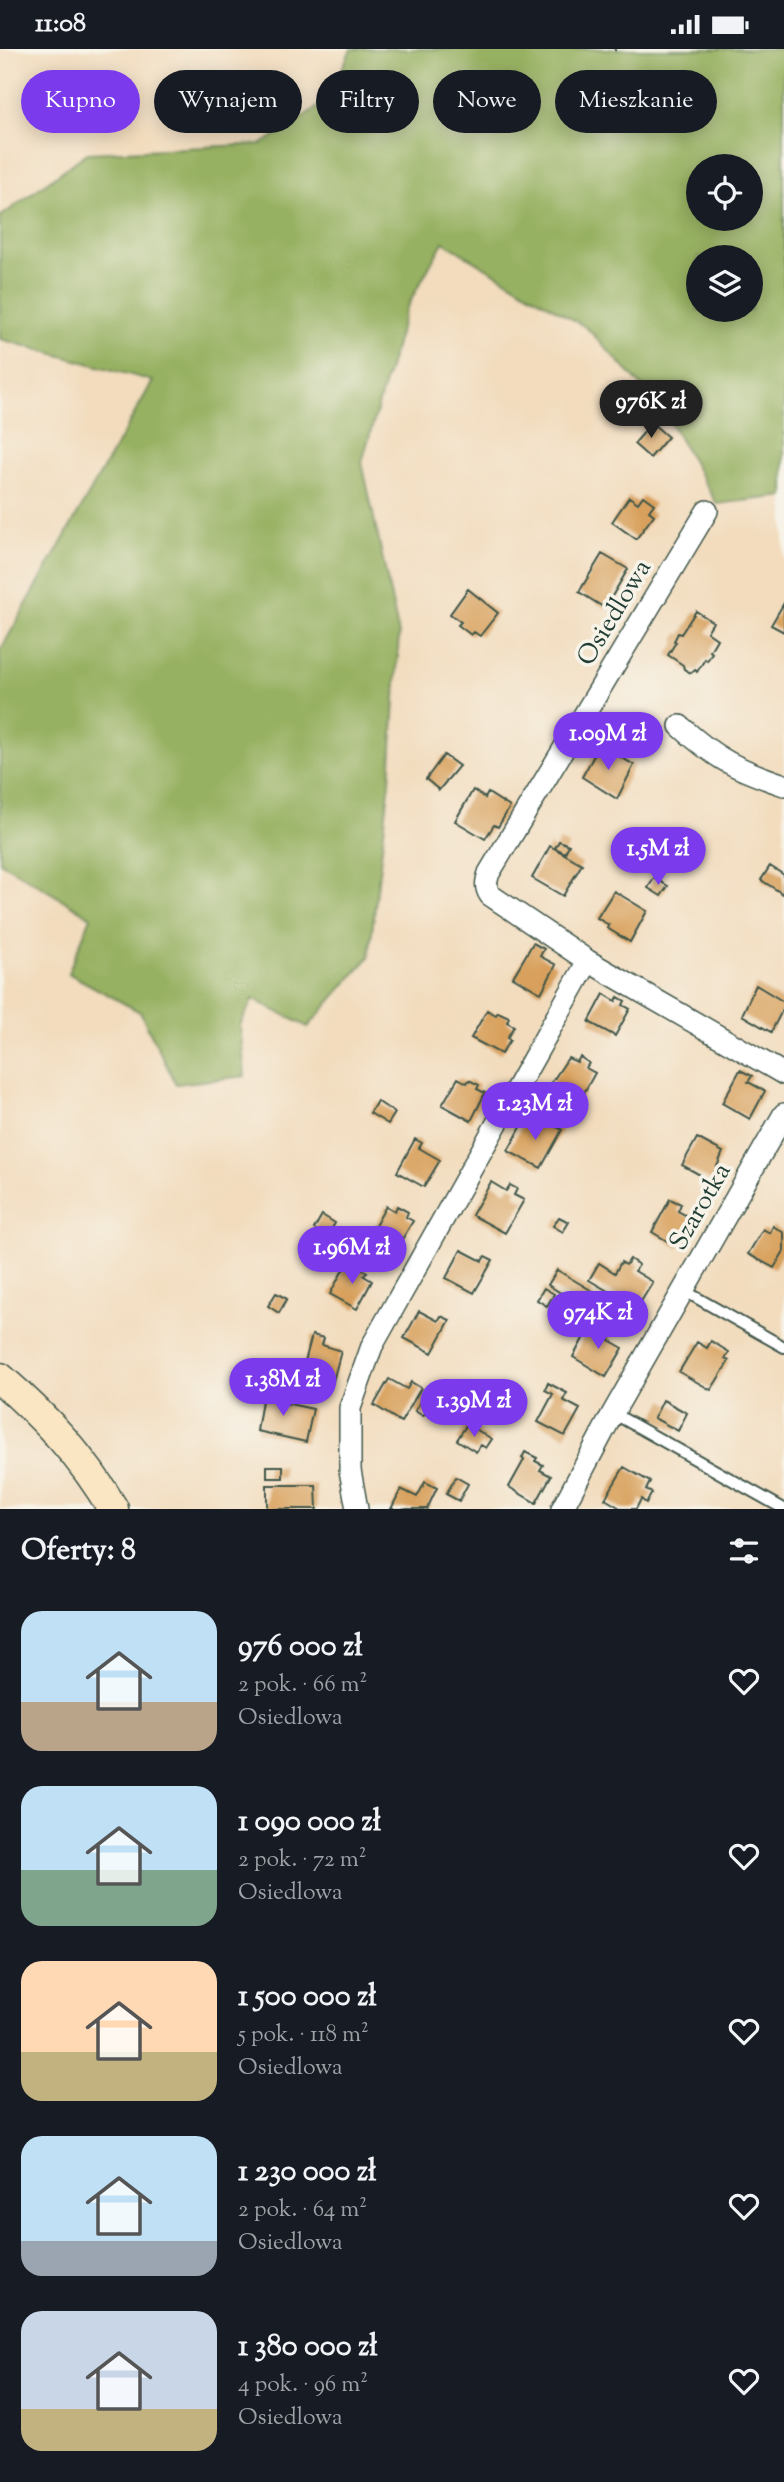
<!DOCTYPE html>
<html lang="pl">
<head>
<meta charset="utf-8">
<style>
	body { margin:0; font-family:"Sorts Mill Goudy",serif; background:#242831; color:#f1f3f6; height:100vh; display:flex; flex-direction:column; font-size:26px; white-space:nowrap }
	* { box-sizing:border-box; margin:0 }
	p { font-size:23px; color:#9ea1a6 }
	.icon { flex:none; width:38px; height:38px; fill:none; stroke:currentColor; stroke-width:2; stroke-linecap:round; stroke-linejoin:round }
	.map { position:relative; height:1460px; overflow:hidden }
	.drawer { display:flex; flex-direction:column; background:#171b24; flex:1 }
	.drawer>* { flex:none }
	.top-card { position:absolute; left:21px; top:21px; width:742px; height:63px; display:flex; gap:14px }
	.buttons { position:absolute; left:686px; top:105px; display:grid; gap:14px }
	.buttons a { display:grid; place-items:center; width:77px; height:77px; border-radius:50%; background:#171b24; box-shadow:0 4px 18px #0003; font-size:35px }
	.price { position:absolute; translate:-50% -60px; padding:0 16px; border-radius:24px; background:#7c3aed; color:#fff; font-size:23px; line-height:46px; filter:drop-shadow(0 2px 4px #0008) }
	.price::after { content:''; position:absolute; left:50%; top:42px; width:21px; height:16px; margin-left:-10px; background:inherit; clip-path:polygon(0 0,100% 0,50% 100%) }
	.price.current { background:#222; color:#fff }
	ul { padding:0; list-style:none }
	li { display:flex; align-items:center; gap:21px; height:175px; padding:0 21px }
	li span { display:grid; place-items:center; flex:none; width:196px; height:140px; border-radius:21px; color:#555 }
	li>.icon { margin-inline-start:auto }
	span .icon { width:84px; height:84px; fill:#fffc; stroke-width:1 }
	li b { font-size:30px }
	h2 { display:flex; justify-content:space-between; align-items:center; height:84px; padding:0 21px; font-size:30px }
	.pill { padding:0 24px; border-radius:32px; background:#171b24; box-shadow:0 4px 18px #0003; font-size:24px; line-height:63px }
	.pill.current { background:#7c3aed; color:#fff }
	.status { display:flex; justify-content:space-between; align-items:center; height:49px; padding:0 35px; background:#171b24; direction:ltr }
	.status svg { height:19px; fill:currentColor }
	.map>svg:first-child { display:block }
	.forest { fill:#97b162; stroke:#5b774b; stroke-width:2; fill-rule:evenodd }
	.building { fill:#d8a05b }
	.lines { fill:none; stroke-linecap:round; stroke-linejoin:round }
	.service-casing { stroke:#3f5549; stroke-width:14 }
	.minor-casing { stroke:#3f5549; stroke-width:24 }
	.secondary-casing { stroke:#3f5549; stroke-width:33 }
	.path { stroke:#3f5549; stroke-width:4.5; stroke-dasharray:2 5; stroke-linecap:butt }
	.service { stroke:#fff; stroke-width:10 }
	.minor { stroke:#fff; stroke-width:21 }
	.secondary { stroke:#fbe6c4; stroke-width:30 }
	.labels { text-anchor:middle; stroke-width:7; stroke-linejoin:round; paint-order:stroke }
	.street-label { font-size:26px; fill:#1f3d34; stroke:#f7f3e8 }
</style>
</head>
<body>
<div class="status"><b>11:08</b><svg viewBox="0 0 49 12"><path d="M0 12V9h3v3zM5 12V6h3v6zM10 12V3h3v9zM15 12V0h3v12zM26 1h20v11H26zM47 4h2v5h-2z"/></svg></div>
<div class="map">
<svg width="784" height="1460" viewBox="0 0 784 1460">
	<rect width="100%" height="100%" fill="#f7f3e8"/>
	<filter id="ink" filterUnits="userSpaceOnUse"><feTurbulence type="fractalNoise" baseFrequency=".0143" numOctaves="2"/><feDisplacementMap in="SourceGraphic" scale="14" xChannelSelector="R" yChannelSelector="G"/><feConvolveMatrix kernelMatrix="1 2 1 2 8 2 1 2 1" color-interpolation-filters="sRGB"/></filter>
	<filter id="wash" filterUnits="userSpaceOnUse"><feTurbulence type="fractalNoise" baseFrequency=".00686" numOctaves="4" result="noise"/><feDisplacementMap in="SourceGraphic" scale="28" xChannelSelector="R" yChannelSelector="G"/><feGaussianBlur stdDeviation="1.57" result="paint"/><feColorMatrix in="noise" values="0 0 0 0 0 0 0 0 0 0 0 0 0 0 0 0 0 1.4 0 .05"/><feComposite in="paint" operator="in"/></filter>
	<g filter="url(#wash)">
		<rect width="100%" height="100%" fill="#f2dcbd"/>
		<!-- forest -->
		<path class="forest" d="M351,0H784V447L717,455L662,359L587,279L443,193L406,260L362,413L399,586L390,731L369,908L308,978L253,950L240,976L245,1027L176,1035L140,963L68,924L91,868L0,813V602L153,332L0,290V168L87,104L262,95L328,51ZM698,117H751V170H698ZM698,208H751V261H698Z"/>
		<g id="blocks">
			<!-- building -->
			<path class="building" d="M652,374L668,388L650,409L634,395Z
				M643,447L654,455L649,462L654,466L636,490L612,473L629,448L638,454Z
				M602,505L628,520L605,559L579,543Z
				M468,540L498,564L480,587L474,583L471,586L458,576L461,573L450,565Z
				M784,554V583L771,576Z
				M696,562L713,573L707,583L717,590L710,602L712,604L707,612L705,610L697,623L695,621L691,624L684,620L683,616L668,606L676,593L674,592L678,584L681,585Z
				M600,696L634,716L617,750L582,728Z
				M444,706L459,717L439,741L426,730Z
				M473,741L485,749L488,744L510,758L498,778L494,776L485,790L455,772Z
				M559,792L569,796L565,804L555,799Z
				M550,797L582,815L563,847L532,829Z
				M770,817L784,826L783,845L761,831Z
				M654,829L668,837L661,847L648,839Z
				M614,842L647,862L630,893L607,879L609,876L597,869Z
				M533,894L544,900L540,907L556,916L541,944L513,928Z
				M756,936L784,953V958L771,983L742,966Z
				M604,945L616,952L618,948L625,952L623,956L630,960L615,987L589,973Z
				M487,961L496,966L498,963L509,968L507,973L514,977L507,989L510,991L501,1005L471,989Z
				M580,1008L589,1014L586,1019L595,1024L580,1051L552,1036V1033L568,1009L577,1013Z
				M740,1021L752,1027L748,1033L765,1042L750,1070L722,1054Z
				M458,1029L467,1034L469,1031L479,1036L477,1040L485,1044L471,1072L442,1056Z
				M377,1052L395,1064L388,1075L370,1064Z
				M526,1069L542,1078L546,1072L562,1081L541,1119L508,1102Z
				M697,1089L723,1103L711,1132L682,1116Z
				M415,1090L422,1094L419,1099L440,1111L424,1138L397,1123Z
				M491,1133L506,1142L510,1136L517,1140L514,1146L524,1151L505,1184L472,1166Z
				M670,1150L681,1155L678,1162L694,1171L679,1199L652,1183Z
				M386,1157L395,1162L397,1157L408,1163L406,1168L413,1172L397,1199L371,1184Z
				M322,1166L335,1174L327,1188L314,1180Z
				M559,1168L569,1173L563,1183L553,1177Z
				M773,1177L784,1184V1202L774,1219L748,1205L763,1180L770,1184Z
				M461,1201L482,1212L485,1207L493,1211L474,1244L446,1229Z
				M630,1210L639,1216L635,1222L653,1233L637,1259L589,1231L599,1214L615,1224L621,1213L626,1216Z
				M345,1217L353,1222L356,1217L367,1223L364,1227L372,1232L357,1260L330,1245Z
				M557,1221L594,1243L585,1259L548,1236Z
				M544,1239L554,1245L547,1257L537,1251Z
				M276,1244L287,1250L279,1264L268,1257Z
				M419,1262L438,1272L441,1267L450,1271L432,1304L404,1289Z
				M589,1279L598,1285L601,1279L613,1285L609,1291L623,1299L606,1328L573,1308Z
				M312,1286L324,1289L322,1296L341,1302L333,1332L302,1324Z
				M711,1292L729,1303L725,1310L729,1312L711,1341L679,1323L697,1293L707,1299Z
				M389,1330L407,1340L411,1333L421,1339L401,1373L374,1356Z
				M548,1334L567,1344L563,1351L580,1360L565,1387L538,1373L553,1345L545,1341Z
				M264,1339L282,1343L280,1353L313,1360L306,1393L257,1382Z
				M425,1344L444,1355L435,1370L425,1364L423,1367L415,1362Z
				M663,1351L687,1364L678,1382L654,1369Z
				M467,1375L492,1390L486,1399L481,1396L476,1403L457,1391Z
				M525,1403L537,1409L535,1412L543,1416L540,1421L551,1427L536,1454L509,1438L524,1411L522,1409Z
				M267,1417H283V1429H267Z
				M624,1418L650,1433L646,1441L652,1444L646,1454L641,1450L636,1460H622L605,1450Z
				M456,1428L468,1435L459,1452L446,1445Z
				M425,1433L437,1439L427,1460H391L401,1440L417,1448Z
				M267,1436H316L317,1460H267Z"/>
		</g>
	</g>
	<g filter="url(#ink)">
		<use href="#blocks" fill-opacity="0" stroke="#3f5549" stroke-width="2"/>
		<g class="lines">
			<!-- service casing -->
			<g class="service-casing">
				<path id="service" d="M683,1241L784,1298
					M613,1364L784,1460"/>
			</g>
			<!-- minor casing -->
			<g class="minor-casing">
				<path id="minor" d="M707,462L489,824C486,833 485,838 490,846L588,912L784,1025
					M680,677C717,711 737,720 784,736
					M357,1460L350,1421V1359L372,1297L588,912
					M562,1460L613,1364L784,1065"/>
			</g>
			<!-- secondary casing -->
			<g class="secondary-casing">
				<path id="secondary" d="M0,1329C45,1368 83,1408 113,1460"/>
			</g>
			<!-- path -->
			<path class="path" d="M614,0H616"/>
			<!-- service -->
			<use href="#service" class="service"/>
			<!-- minor -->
			<use href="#minor" class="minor"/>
			<!-- secondary -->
			<use href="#secondary" class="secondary"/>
		</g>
	</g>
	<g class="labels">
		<!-- street labels -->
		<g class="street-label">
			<text transform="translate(613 563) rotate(-59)" y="9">Osiedlowa</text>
			<text transform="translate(699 1157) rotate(-60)" y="9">Szarotka</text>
		</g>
	</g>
</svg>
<div class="buttons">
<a><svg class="icon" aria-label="locate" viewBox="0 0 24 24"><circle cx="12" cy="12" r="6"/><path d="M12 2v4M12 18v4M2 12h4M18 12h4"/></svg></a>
<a><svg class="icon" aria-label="layers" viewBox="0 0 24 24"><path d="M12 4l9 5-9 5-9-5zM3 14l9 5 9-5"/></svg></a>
</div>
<b class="price current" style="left:651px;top:391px">976K zł</b>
<b class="price" style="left:608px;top:723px">1.09M zł</b>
<b class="price" style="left:658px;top:838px">1.5M zł</b>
<b class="price" style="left:535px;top:1093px">1.23M zł</b>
<b class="price" style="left:352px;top:1237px">1.96M zł</b>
<b class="price" style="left:598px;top:1302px">974K zł</b>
<b class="price" style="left:283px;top:1369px">1.38M zł</b>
<b class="price" style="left:474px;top:1390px">1.39M zł</b>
<div class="top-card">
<a class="pill current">Kupno</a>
<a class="pill">Wynajem</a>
<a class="pill">Filtry</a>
<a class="pill">Nowe</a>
<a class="pill">Mieszkanie</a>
</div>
</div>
<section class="drawer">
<h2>Oferty: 8<svg class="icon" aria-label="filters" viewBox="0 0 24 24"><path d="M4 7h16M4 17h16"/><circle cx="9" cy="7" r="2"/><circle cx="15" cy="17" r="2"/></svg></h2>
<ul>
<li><span style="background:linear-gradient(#bfe0f5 65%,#b9a48a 0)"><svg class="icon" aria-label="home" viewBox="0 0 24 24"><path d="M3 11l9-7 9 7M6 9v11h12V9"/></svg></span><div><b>976 000 zł</b><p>2 pok. · 66 m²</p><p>Osiedlowa</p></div><svg class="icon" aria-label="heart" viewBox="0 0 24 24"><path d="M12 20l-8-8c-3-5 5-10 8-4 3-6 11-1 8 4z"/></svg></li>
<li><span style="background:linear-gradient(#bfe0f5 60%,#7fa58c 0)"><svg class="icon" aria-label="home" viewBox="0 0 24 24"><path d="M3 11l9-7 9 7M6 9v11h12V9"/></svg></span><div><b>1 090 000 zł</b><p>2 pok. · 72 m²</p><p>Osiedlowa</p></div><svg class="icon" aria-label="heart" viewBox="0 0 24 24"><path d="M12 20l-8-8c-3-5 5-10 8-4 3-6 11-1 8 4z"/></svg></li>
<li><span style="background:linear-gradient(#ffd9b3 65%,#c2b280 0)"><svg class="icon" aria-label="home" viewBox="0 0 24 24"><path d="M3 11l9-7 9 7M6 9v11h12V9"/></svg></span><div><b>1 500 000 zł</b><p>5 pok. · 118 m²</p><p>Osiedlowa</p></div><svg class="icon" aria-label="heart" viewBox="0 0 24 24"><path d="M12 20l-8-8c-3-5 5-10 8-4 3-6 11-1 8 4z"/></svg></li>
<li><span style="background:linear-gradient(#bfe0f5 75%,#9aa5b1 0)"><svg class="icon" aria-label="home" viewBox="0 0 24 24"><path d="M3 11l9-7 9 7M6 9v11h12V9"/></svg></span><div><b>1 230 000 zł</b><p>2 pok. · 64 m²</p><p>Osiedlowa</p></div><svg class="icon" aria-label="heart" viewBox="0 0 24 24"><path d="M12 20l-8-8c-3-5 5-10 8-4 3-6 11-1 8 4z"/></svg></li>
<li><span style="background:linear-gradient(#c9d6e8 70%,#c2b280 0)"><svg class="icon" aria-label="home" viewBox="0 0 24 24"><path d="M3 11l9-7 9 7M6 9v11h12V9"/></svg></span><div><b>1 380 000 zł</b><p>4 pok. · 96 m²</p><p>Osiedlowa</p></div><svg class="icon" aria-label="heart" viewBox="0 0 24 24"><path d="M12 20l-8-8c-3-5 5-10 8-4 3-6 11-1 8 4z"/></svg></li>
</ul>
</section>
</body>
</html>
